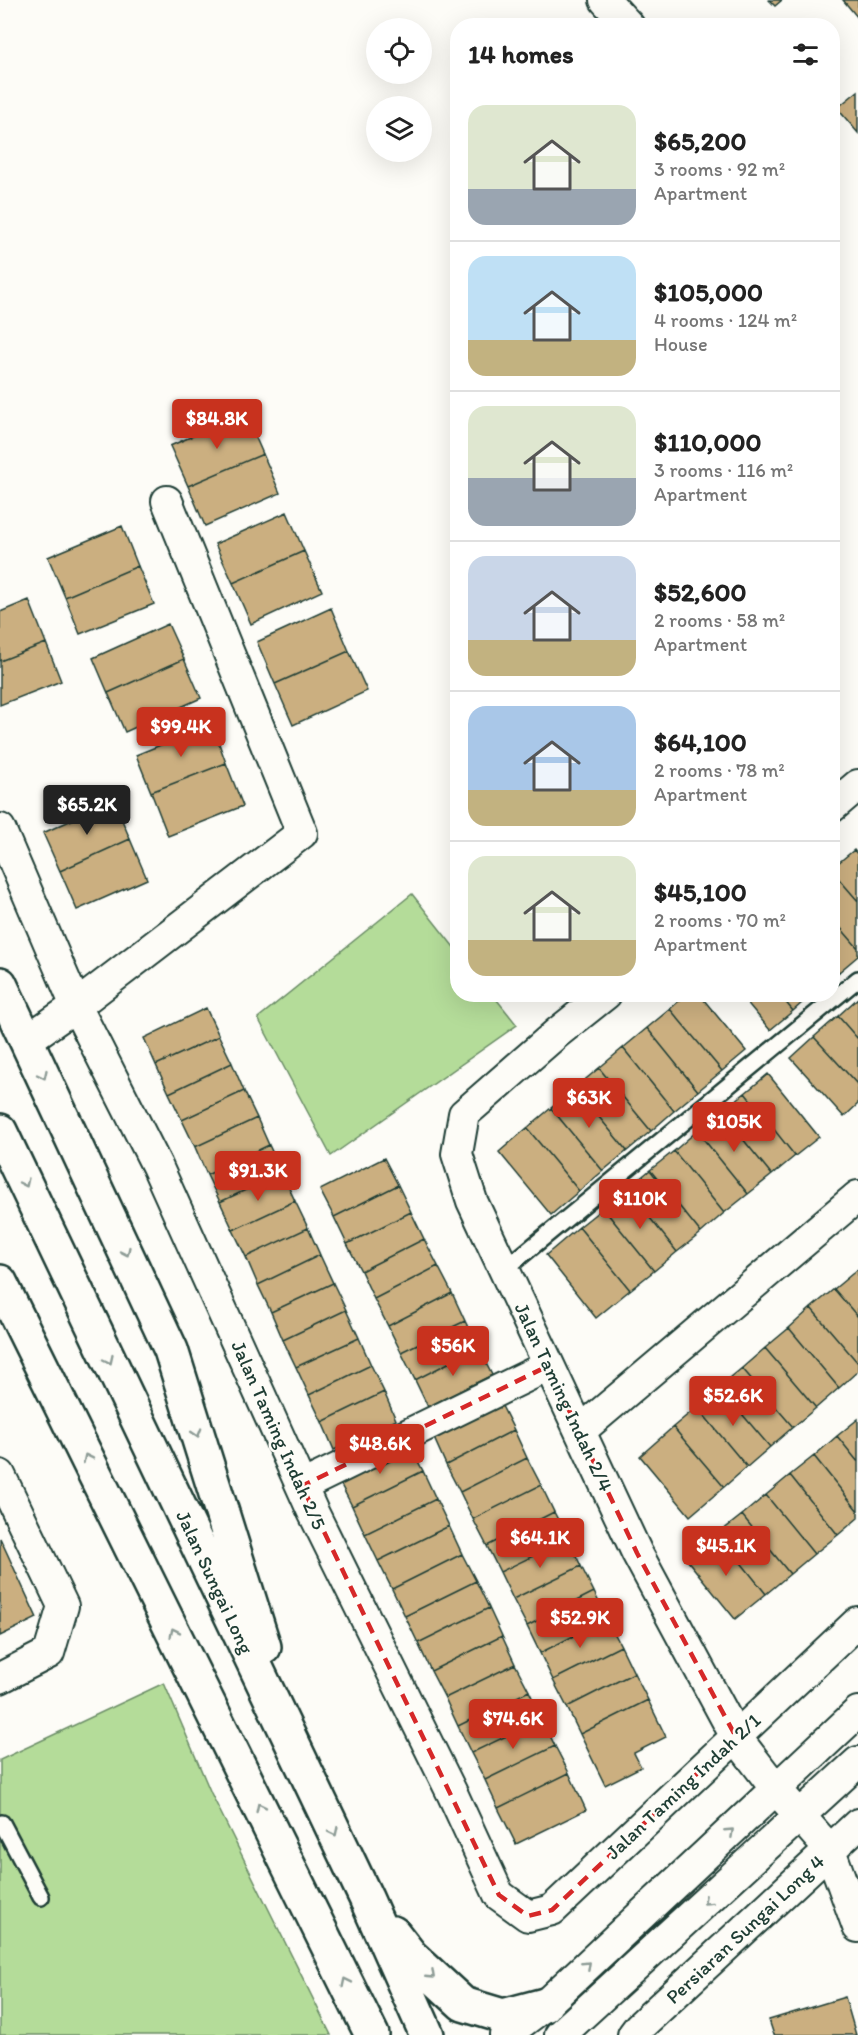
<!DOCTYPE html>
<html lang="en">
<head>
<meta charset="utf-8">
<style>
	body { margin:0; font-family:Itim,sans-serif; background:#f2f2f2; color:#222; height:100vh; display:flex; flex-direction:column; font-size:22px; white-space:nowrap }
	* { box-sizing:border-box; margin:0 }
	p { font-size:20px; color:#767676 }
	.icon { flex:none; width:33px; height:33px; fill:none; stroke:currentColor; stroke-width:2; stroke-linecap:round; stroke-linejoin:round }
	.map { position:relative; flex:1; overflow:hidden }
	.side { position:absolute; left:450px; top:18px; width:390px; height:984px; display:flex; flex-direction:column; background:#fff; border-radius:24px; box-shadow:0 6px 24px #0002 }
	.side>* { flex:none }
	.buttons { position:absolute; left:366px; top:18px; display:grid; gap:12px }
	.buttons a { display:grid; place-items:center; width:66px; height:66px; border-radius:50%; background:#fff; box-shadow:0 6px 24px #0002; font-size:30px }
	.price { position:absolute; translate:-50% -51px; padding:0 14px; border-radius:6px; background:#c8321e; color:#fff; font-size:20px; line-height:39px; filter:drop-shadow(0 2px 3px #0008) }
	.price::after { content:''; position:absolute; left:50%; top:36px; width:18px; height:14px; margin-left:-9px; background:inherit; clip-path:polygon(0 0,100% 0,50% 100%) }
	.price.current { background:#222; color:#fff }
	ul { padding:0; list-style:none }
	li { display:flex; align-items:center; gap:18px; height:150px; padding:0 18px }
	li+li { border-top:2px solid #e0e0e0 }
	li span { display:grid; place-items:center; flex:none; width:168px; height:120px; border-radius:18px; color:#555 }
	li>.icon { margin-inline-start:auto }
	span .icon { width:72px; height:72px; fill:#fffc; stroke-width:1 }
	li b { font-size:26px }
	h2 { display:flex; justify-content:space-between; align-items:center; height:72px; padding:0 18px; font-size:26px }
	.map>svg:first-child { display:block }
	.green { fill:#b4dc99; stroke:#6a8c66; stroke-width:1.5 }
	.building { fill:#cbaf80; stroke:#1f3d34; stroke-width:1.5 }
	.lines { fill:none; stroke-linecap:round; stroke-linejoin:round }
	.lane-casing { stroke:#1f3d34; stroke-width:20 }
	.street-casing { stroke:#1f3d34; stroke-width:34 }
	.secondary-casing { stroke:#1f3d34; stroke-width:38 }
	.lane { stroke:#fdfcf7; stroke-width:15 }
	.street { stroke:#fdfcf7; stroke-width:30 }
	.secondary { stroke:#fdfcf7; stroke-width:33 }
	.oneway { stroke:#8e9c96 }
	.marked { fill:none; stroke:#d62828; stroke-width:4.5; stroke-dasharray:12 8; stroke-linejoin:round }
	.labels { text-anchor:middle; stroke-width:5; stroke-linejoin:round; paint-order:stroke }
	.street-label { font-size:20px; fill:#1f3d34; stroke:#fdfcf7 }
</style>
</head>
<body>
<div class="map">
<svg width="858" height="2035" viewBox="0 0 858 2035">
	<rect width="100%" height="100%" fill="#fdfcf7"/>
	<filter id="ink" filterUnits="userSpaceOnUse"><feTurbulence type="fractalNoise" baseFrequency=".0167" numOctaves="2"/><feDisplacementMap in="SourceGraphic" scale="12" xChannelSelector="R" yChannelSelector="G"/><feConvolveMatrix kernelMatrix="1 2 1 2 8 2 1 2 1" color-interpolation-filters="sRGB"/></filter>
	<g filter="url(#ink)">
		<!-- green -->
		<path class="green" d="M412,894L457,951L458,994L493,995L517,1025L331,1156L258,1018Z
			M164,1683L211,1793L331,2035H0V1760Z"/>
		<!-- building -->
		<path class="building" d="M769,0H782L775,6Z
			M843,0H858V18Z
			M858,91V133L837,108Z
			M245,413L263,454L188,486L170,446Z
			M263,454L280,493L205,526L188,486Z
			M287,512L304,551L233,583L215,544Z
			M122,526L138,566L65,597L48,557Z
			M304,551L322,591L251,624L233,583Z
			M138,566L154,604L80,634L65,597Z
			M29,600L46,643L0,661V612Z
			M331,608L349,651L275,684L257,642Z
			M168,624L184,659L108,693L93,658Z
			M46,643L61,681L0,705V661Z
			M349,651L367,691L293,725L275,684Z
			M184,659L201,698L125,732L108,693Z
			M212,724L226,763L151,792L136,755Z
			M226,763L243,806L168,836L151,792Z
			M114,801L130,839L60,871L43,833Z
			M130,839L147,879L77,910L60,871Z
			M854,850L858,855V901L832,871V868Z
			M832,871L858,901V948L832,918Z
			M832,918L858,948V956L839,972L832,964Z
			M832,964L839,972L832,977Z
			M687,994H699L746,1051L722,1071L670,1009Z
			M740,994H779L793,1011L770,1030Z
			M779,994H812L793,1011Z
			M858,998V1039L838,1016Z
			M206,1008L219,1036L156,1065L144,1038Z
			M670,1009L722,1071L698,1091L647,1028Z
			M838,1016L858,1039V1085L814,1037Z
			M647,1028L698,1091L674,1111L623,1048Z
			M219,1036L232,1063L169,1093L156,1065Z
			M814,1037L858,1085V1104L844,1117L791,1058Z
			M623,1048L674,1111L651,1131L599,1068Z
			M232,1063L244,1091L182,1120L169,1093Z
			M599,1068L651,1131L627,1151L575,1088Z
			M768,1074L819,1137L795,1156L745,1093Z
			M575,1088L627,1151L603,1171L551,1108Z
			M244,1091L257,1118L195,1147L182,1120Z
			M745,1093L795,1156L772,1175L721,1112Z
			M551,1108L603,1171L579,1191L527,1128Z
			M721,1112L772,1175L748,1194L697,1131Z
			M257,1118L269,1145L207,1175L195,1147Z
			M527,1128L579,1191L551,1215L499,1152Z
			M697,1131L748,1194L724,1213L674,1151Z
			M269,1145L282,1173L220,1202L207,1175Z
			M674,1151L724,1213L701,1233L650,1170Z
			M384,1158L398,1185L334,1217L320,1190Z
			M650,1170L701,1233L677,1252L627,1189Z
			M282,1173L295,1201L233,1230L220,1202Z
			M398,1185L411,1212L347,1244L334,1217Z
			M627,1189L677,1252L654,1271L603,1208Z
			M295,1201L308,1228L246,1257L233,1230Z
			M603,1208L654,1271L630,1290L579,1227Z
			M411,1212L424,1239L361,1271L347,1244Z
			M579,1227L630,1290L596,1318L546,1255Z
			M308,1228L320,1255L258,1285L246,1257Z
			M424,1239L438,1266L374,1299L361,1271Z
			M320,1255L333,1283L271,1312L258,1285Z
			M438,1266L452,1293L388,1326L374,1299Z
			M858,1269V1317L834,1289Z
			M333,1283L346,1310L283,1340L271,1312Z
			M834,1289L858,1317V1363L811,1308Z
			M452,1293L465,1321L401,1352L388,1326Z
			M811,1308L858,1363V1371L839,1388L789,1328Z
			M346,1310L359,1338L296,1367L283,1340Z
			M465,1321L478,1348L415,1380L401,1352Z
			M789,1328L839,1388L816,1408L765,1348Z
			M359,1338L371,1365L309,1395L296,1367Z
			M478,1348L492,1375L428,1407L415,1380Z
			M765,1348L816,1408L793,1427L742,1368Z
			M371,1365L384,1392L322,1422L309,1395Z
			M742,1368L793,1427L770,1447L719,1387Z
			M719,1387L770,1447L747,1467L697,1407Z
			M384,1392L396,1420L334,1450L322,1422Z
			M501,1404L514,1430L446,1465L434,1438Z
			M697,1407L747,1467L724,1487L673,1427Z
			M858,1419V1462L837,1436Z
			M673,1427L724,1487L690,1516L640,1456Z
			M514,1430L527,1458L460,1492L446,1465Z
			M837,1436L858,1462V1511L814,1456Z
			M409,1444L423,1471L352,1506L338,1479Z
			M814,1456L858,1511V1518L838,1535L790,1475Z
			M527,1458L541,1485L473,1519L460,1492Z
			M423,1471L436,1499L365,1534L352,1506Z
			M790,1475L838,1535L814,1554L766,1495Z
			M541,1485L554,1512L487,1546L473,1519Z
			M766,1495L814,1554L790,1574L742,1515Z
			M436,1499L449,1526L378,1561L365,1534Z
			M554,1512L568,1539L500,1572L487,1546Z
			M742,1515L790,1574L766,1594L718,1534Z
			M449,1526L462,1554L392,1589L378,1561Z
			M718,1534L766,1594L735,1619L687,1560Z
			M0,1538L37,1618L0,1636Z
			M568,1539L581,1566L513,1599L500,1572Z
			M462,1554L476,1581L405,1616L392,1589Z
			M581,1566L594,1592L527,1626L513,1599Z
			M476,1581L489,1608L418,1643L405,1616Z
			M594,1592L607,1619L540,1653L527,1626Z
			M489,1608L502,1636L431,1671L418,1643Z
			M607,1619L621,1646L553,1680L540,1653Z
			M502,1636L515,1664L445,1698L431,1671Z
			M621,1646L634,1673L567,1707L553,1680Z
			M515,1664L529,1691L458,1726L445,1698Z
			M634,1673L648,1700L580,1734L567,1707Z
			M529,1691L542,1719L471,1753L458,1726Z
			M648,1700L666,1737L634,1753L641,1767L605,1785L580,1734Z
			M542,1719L555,1746L485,1780L471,1753Z
			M555,1746L569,1773L498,1808L485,1780Z
			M569,1773L586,1810L516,1844L498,1808Z
			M845,1997L856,2035H774L769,2020Z"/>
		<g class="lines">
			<!-- lane casing -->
			<g class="lane-casing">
				<path id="lane" d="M504,1270L858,979
					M2,1823L41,1897"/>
			</g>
			<!-- street casing -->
			<g class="street-casing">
				<path id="street" d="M605,0L629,26
					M832,807L858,785
					M0,829L76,1006L157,1166L313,1512L452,1793L499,1895L528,1916L552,1910L858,1622
					M606,994L557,1033L464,1114L457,1154L472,1201L637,1553L736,1737L776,1789L830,1850L858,1927
					M27,1040L76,1006L302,833L167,501
					M580,1431L858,1196
					M0,1475L63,1606L49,1653L0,1678
					M302,1486L548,1366
					M505,2035L545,2005L858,1712
					M560,2035L858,1762
					M633,2035L639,2027L858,1824"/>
			</g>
			<!-- secondary casing -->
			<g class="secondary-casing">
				<path id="secondary" d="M0,984L171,1350L264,1647
					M0,1131L366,1898L427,2035
					M0,1282L372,2035
					M393,1933L411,1956L463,2004L503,2016L545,2005"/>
			</g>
			<!-- lane -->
			<use href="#lane" class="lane"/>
			<!-- street -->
			<use href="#street" class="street"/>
			<!-- secondary -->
			<use href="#secondary" class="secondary"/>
		</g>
		<!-- one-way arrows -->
		<defs><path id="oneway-chevron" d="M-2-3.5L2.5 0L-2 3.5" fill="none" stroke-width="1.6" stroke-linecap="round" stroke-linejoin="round" transform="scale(1.5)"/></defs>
		<g class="oneway">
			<use href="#oneway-chevron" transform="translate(43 1075) rotate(65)"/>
			<use href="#oneway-chevron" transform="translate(25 1183) rotate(65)"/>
			<use href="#oneway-chevron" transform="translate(126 1252) rotate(65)"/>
			<use href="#oneway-chevron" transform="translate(109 1360) rotate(65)"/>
			<use href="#oneway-chevron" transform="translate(197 1433) rotate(73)"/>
			<use href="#oneway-chevron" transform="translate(87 1458) rotate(-116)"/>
			<use href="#oneway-chevron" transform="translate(174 1632) rotate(-116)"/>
			<use href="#oneway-chevron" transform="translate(260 1807) rotate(-116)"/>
			<use href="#oneway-chevron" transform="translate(334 1832) rotate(64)"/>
			<use href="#oneway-chevron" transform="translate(730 1832) rotate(-43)"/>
			<use href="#oneway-chevron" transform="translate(707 1901) rotate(138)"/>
			<use href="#oneway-chevron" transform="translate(587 1965) rotate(-43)"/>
			<use href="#oneway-chevron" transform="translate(431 1975) rotate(43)"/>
			<use href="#oneway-chevron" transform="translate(346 1982) rotate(-116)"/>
		</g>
	</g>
	<!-- marked area -->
	<path class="marked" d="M548,1366L637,1553L736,1737L552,1910L528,1916L499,1895L302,1486Z"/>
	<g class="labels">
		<!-- street labels -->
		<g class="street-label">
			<text transform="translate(564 1397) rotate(65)" y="7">Jalan Taming Indah 2/4</text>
			<text transform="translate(279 1435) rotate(66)" y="7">Jalan Taming Indah 2/5</text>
			<text transform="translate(215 1582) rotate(65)" y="7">Jalan Sungai Long</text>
			<text transform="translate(683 1786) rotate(-43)" y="7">Jalan Taming Indah 2/1</text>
			<text transform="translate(745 1929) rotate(-43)" y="7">Persiaran Sungai Long 4</text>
		</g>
	</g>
</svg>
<div class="buttons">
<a><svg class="icon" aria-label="locate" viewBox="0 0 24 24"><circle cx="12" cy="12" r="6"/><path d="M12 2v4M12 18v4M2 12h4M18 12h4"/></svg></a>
<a><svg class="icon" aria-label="layers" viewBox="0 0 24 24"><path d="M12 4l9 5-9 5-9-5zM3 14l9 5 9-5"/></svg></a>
</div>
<b class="price" style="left:217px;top:450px">$84.8K</b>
<b class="price" style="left:181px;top:758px">$99.4K</b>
<b class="price current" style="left:87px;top:836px">$65.2K</b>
<b class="price" style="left:589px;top:1129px">$63K</b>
<b class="price" style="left:734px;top:1153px">$105K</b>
<b class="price" style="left:258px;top:1202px">$91.3K</b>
<b class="price" style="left:640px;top:1230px">$110K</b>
<b class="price" style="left:453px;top:1377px">$56K</b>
<b class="price" style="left:733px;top:1427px">$52.6K</b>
<b class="price" style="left:380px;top:1475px">$48.6K</b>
<b class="price" style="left:540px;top:1569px">$64.1K</b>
<b class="price" style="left:726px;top:1577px">$45.1K</b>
<b class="price" style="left:580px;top:1649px">$52.9K</b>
<b class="price" style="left:513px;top:1750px">$74.6K</b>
<section class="side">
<h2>14 homes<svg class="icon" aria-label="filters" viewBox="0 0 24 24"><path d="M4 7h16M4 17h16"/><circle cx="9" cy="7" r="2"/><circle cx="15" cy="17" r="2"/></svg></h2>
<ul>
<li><span style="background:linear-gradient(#dfe7d0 70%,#9aa5b1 0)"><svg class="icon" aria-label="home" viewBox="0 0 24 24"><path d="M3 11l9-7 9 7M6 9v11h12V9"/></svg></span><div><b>$65,200</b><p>3 rooms · 92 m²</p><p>Apartment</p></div></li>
<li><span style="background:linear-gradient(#bfe0f5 70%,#c2b280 0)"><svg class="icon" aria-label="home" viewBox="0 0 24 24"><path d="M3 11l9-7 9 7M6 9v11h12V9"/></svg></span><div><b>$105,000</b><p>4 rooms · 124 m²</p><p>House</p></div></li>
<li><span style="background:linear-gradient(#dfe7d0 60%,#9aa5b1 0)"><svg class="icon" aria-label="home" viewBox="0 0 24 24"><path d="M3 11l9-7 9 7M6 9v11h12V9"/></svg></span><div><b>$110,000</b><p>3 rooms · 116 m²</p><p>Apartment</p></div></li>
<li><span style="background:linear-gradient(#c9d6e8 70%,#c2b280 0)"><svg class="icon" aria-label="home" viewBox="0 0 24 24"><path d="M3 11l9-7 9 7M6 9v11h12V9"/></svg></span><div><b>$52,600</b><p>2 rooms · 58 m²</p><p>Apartment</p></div></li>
<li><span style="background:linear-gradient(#a9c7e8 70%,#c2b280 0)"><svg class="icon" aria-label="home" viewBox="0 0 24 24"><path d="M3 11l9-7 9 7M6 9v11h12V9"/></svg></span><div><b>$64,100</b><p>2 rooms · 78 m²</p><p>Apartment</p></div></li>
<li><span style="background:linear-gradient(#dfe7d0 70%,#c2b280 0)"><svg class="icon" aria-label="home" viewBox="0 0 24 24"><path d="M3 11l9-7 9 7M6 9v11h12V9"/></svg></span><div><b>$45,100</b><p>2 rooms · 70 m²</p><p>Apartment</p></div></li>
</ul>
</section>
</div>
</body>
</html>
